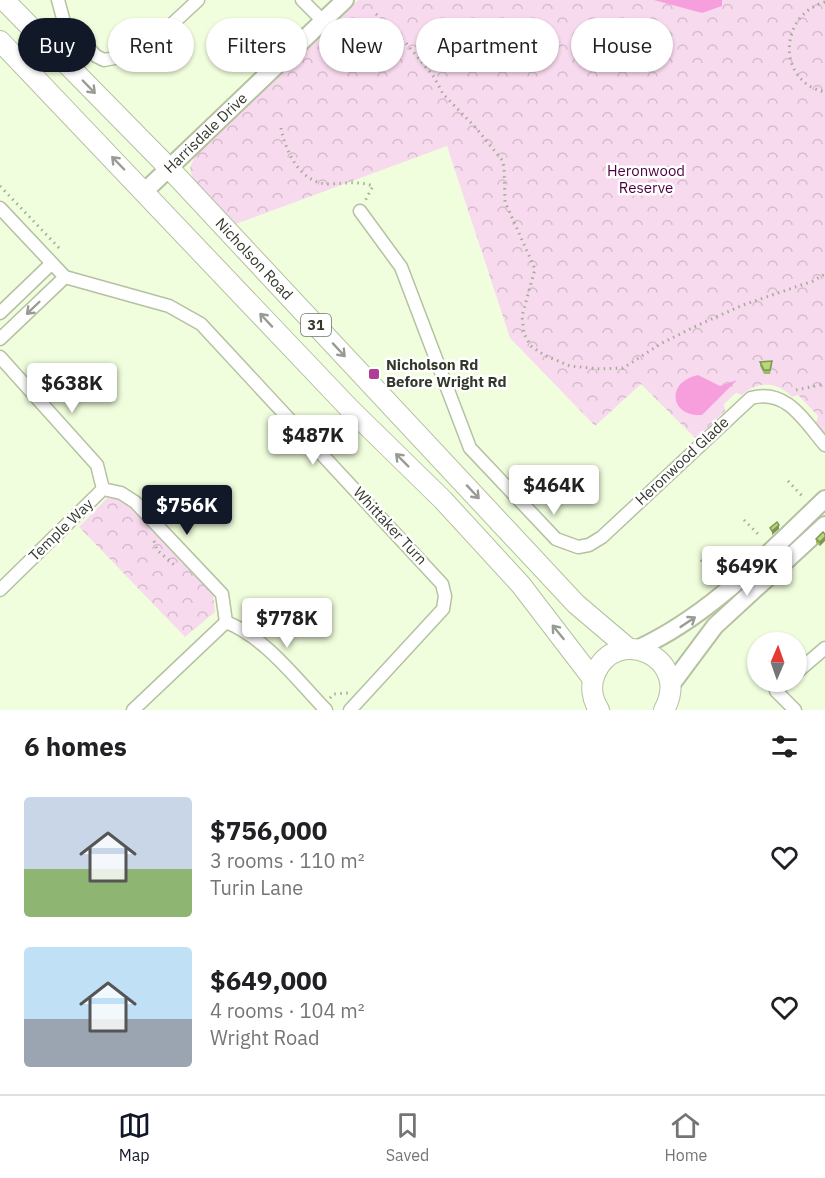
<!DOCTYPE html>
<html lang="en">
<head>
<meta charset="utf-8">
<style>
	body { margin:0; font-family:"IBM Plex Sans",sans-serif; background:#f2f2f2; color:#202124; height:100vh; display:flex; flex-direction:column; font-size:22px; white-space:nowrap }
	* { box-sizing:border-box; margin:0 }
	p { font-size:20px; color:#757577 }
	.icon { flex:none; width:33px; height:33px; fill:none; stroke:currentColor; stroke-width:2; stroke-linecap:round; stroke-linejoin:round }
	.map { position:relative; height:710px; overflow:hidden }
	.panel { display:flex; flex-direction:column; background:#fff; flex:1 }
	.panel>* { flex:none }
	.banner { position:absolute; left:18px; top:18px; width:789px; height:54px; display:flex; gap:12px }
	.needle { width:39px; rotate:2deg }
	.buttons { position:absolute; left:747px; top:632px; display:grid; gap:12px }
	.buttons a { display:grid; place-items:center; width:60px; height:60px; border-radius:50%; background:#fff; box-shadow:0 2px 4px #0004; font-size:30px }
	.price { position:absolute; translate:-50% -51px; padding:0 14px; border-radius:6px; background:#fff; color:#222; font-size:20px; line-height:39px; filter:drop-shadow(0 2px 3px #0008) }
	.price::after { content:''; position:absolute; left:50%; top:36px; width:18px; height:14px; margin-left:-9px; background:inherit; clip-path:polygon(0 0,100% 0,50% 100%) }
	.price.current { background:#111827; color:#fff }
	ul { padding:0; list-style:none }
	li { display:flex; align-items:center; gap:18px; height:150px; padding:0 24px }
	li span { display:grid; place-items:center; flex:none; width:168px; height:120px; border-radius:6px; color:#555 }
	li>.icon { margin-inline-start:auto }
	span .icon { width:72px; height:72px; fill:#fffc; stroke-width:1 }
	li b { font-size:26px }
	h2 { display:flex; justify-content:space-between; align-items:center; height:72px; padding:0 24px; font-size:26px }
	.tag { padding:0 21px; border-radius:27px; background:#fff; box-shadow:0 2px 4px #0004; font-size:21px; line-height:54px }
	.tag.current { background:#111827; color:#fff }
	.tabs { display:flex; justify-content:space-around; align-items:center; height:84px; border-top:2px solid #e0e0e0; background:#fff; font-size:16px; color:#757577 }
	.tabs a { display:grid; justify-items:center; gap:3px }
	.tabs .current { color:#111827 }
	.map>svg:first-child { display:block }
	.park { fill:url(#park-crowns) }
	.water { fill:#f79fdd }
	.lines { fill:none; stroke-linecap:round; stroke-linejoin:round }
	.street-casing { stroke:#b5c1a2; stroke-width:15 }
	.secondary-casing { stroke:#b5c1a2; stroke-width:20 }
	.primary-casing { stroke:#b5c1a2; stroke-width:22 }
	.path { stroke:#a3ad94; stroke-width:3; stroke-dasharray:1.5 4.5; stroke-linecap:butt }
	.street { stroke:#fff; stroke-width:12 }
	.secondary { stroke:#fff; stroke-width:16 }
	.primary { stroke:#fff; stroke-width:20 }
	.wall { fill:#9dba66 }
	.shaded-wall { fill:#7f9753 }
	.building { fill:#b6d877; stroke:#7f9753; stroke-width:1.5 }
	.oneway { stroke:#999c95 }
	.poi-dot { fill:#b03c95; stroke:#fff; stroke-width:2 }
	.labels { text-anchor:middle; stroke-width:5; stroke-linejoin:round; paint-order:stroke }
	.shield { fill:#fff; stroke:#70746b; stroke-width:1.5 }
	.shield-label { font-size:14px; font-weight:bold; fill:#33382b }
	.street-label { font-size:15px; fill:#33382b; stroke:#fff }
	.park-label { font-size:15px; fill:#4e003f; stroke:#fff }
	.poi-label { font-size:15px; font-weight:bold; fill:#33382b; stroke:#fff; text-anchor:start }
</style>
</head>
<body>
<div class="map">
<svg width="825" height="710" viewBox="0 0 825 710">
	<defs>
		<pattern id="park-crowns" width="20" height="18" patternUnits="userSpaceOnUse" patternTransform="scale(1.5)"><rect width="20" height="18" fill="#f8daee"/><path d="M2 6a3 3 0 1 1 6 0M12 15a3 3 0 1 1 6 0" fill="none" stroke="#d5bccc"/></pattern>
	</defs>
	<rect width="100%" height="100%" fill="#f1fedd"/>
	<!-- park -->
	<path class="park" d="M358,0H825V434L816,423L818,416L798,395L792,397C777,381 758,381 742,395L736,393L724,404L725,411L696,439L641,384L595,426L510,338L447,146L233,225L193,182L190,167L197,152Z
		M108,497L124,501L213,595L215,612L185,637L79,527Z"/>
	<!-- water -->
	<path class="water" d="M654,0H722V6L702,13Z
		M698,375L720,386L737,380L702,415C670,417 665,382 698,375Z"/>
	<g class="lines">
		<!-- street casing -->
		<g class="street-casing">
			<path id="street" d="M58,0L64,22L96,56L104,60L141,53L198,0
				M302,0L323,21
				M0,208L65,277
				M360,211L401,267L470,448L556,539L578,547L589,545L602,537L751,398C787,388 805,422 825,445
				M65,277L169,306L201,324L442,584L445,596L443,609L350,710
				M0,313L52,263
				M0,339L65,277
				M0,357L97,465L103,489L0,590
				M103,489L121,493L135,502L222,594L226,622
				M226,622C266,638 296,679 326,710
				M796,673L825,648
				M787,681L776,691L795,710
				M133,710L226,622"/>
		</g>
		<!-- secondary casing -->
		<g class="secondary-casing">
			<g id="secondary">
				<path id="s1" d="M145,191L345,0"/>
				<path d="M637,649C711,615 766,555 825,499"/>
				<path d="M671,685L715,626L825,525"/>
			</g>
		</g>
		<!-- primary casing -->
		<g class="primary-casing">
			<g id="primary">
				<path id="s2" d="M4,0L169,168L576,604L629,649"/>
				<path d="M0,41L349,408L443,500L521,585L593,679"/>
				<path d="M599,710C592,699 590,686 595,674C616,623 693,658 664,710"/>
			</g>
		</g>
		<!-- path -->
		<path class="path" d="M825,2C778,15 777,82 825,92
			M376,14L406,43L434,77L443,94L476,128L502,160L504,167L505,202L535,269L522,316L524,334L531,346L544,355L570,366L600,369L623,368L662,343L694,327L743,305L813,281L825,274
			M281,128C286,153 301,185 331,184C347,183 358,181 373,186L365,201
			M0,186L61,250
			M796,390L825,384
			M788,481L803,497
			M744,520L761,537
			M154,541L157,550L177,567
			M701,560L718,577
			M330,698L334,694L349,693"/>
		<!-- street -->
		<use href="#street" class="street"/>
		<!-- secondary -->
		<use href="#secondary" class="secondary"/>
		<!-- primary -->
		<use href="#primary" class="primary"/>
	</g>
	<!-- wall -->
	<path class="wall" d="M760,362L772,365L770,374H764L760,366Z
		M823,532L820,546L816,543V539Z"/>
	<!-- shaded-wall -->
	<path class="shaded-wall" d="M779,525V529L772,535V531Z
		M825,537V541L820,546V542Z"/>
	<!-- building -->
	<path class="building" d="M772,361L770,370H764L760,362Z
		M777,522L779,525L772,531L770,528Z
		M823,532L825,534V537L820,542L816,539Z"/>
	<!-- one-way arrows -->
	<defs><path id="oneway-shaft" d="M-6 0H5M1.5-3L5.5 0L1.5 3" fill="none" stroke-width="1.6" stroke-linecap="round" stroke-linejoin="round" transform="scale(1.5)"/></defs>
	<g class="oneway">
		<use href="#oneway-shaft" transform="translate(89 87) rotate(46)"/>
		<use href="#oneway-shaft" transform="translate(118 163) rotate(-134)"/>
		<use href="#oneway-shaft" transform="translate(33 308) rotate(136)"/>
		<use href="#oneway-shaft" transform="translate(266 320) rotate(-133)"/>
		<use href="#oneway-shaft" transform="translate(339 350) rotate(47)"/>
		<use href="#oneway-shaft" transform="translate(402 460) rotate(-135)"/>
		<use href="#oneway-shaft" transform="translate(473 492) rotate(47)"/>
		<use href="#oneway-shaft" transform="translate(688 622) rotate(-34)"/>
		<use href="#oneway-shaft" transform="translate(558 632) rotate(-129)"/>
	</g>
	<!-- markers -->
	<rect class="poi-dot" x="368" y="368" width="12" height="12" rx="3"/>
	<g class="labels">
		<!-- shield labels -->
		<rect class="shield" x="301" y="314" width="30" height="22" rx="4.5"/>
		<g class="shield-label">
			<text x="316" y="330">31</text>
		</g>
		<!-- street labels -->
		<g class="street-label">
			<text dy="5" stroke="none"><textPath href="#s1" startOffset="84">Harrisdale Drive</textPath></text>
			<text dy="5" stroke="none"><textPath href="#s2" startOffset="360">Nicholson Road</textPath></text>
			<text transform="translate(682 461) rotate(-43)" y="5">Heronwood Glade</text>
			<text transform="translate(390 526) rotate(47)" y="5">Whittaker Turn</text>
			<text transform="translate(61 530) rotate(-44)" y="5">Temple Way</text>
		</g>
		<!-- park labels -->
		<g class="park-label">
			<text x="646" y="176">Heronwood<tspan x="646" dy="17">Reserve</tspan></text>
		</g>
		<!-- poi labels -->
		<g class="poi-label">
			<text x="386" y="370">Nicholson Rd<tspan x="386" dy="17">Before Wright Rd</tspan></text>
		</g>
	</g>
</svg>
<div class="buttons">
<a><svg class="needle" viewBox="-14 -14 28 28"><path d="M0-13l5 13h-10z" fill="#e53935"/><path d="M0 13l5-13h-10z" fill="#757577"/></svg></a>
</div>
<b class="price" style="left:72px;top:414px">$638K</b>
<b class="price" style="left:313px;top:466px">$487K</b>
<b class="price" style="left:554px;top:516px">$464K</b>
<b class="price current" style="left:187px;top:536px">$756K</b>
<b class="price" style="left:747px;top:597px">$649K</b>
<b class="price" style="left:287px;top:649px">$778K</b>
<div class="banner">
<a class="tag current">Buy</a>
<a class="tag">Rent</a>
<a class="tag">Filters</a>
<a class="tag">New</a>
<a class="tag">Apartment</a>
<a class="tag">House</a>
</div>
</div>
<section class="panel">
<h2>6 homes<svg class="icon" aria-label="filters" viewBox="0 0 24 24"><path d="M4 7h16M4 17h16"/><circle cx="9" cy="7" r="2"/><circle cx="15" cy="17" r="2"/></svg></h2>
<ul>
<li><span style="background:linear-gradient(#c9d6e8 60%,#8fb573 0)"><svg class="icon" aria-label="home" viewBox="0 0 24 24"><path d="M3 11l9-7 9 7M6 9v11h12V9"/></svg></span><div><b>$756,000</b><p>3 rooms · 110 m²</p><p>Turin Lane</p></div><svg class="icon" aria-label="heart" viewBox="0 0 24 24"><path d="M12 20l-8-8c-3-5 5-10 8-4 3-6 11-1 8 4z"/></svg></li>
<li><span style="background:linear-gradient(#bfe0f5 60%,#9aa5b1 0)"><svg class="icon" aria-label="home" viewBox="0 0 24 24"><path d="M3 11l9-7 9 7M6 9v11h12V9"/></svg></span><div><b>$649,000</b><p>4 rooms · 104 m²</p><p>Wright Road</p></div><svg class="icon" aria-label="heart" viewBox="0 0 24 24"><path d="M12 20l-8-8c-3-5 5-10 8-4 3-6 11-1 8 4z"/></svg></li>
</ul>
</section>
<nav class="tabs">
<a class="current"><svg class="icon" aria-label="map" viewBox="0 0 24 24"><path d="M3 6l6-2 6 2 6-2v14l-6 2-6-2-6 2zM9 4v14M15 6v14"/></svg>Map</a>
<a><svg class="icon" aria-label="saved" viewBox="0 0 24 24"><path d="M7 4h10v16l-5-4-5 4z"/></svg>Saved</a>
<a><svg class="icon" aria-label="home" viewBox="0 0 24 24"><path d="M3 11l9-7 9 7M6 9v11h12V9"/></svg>Home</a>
</nav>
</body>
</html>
